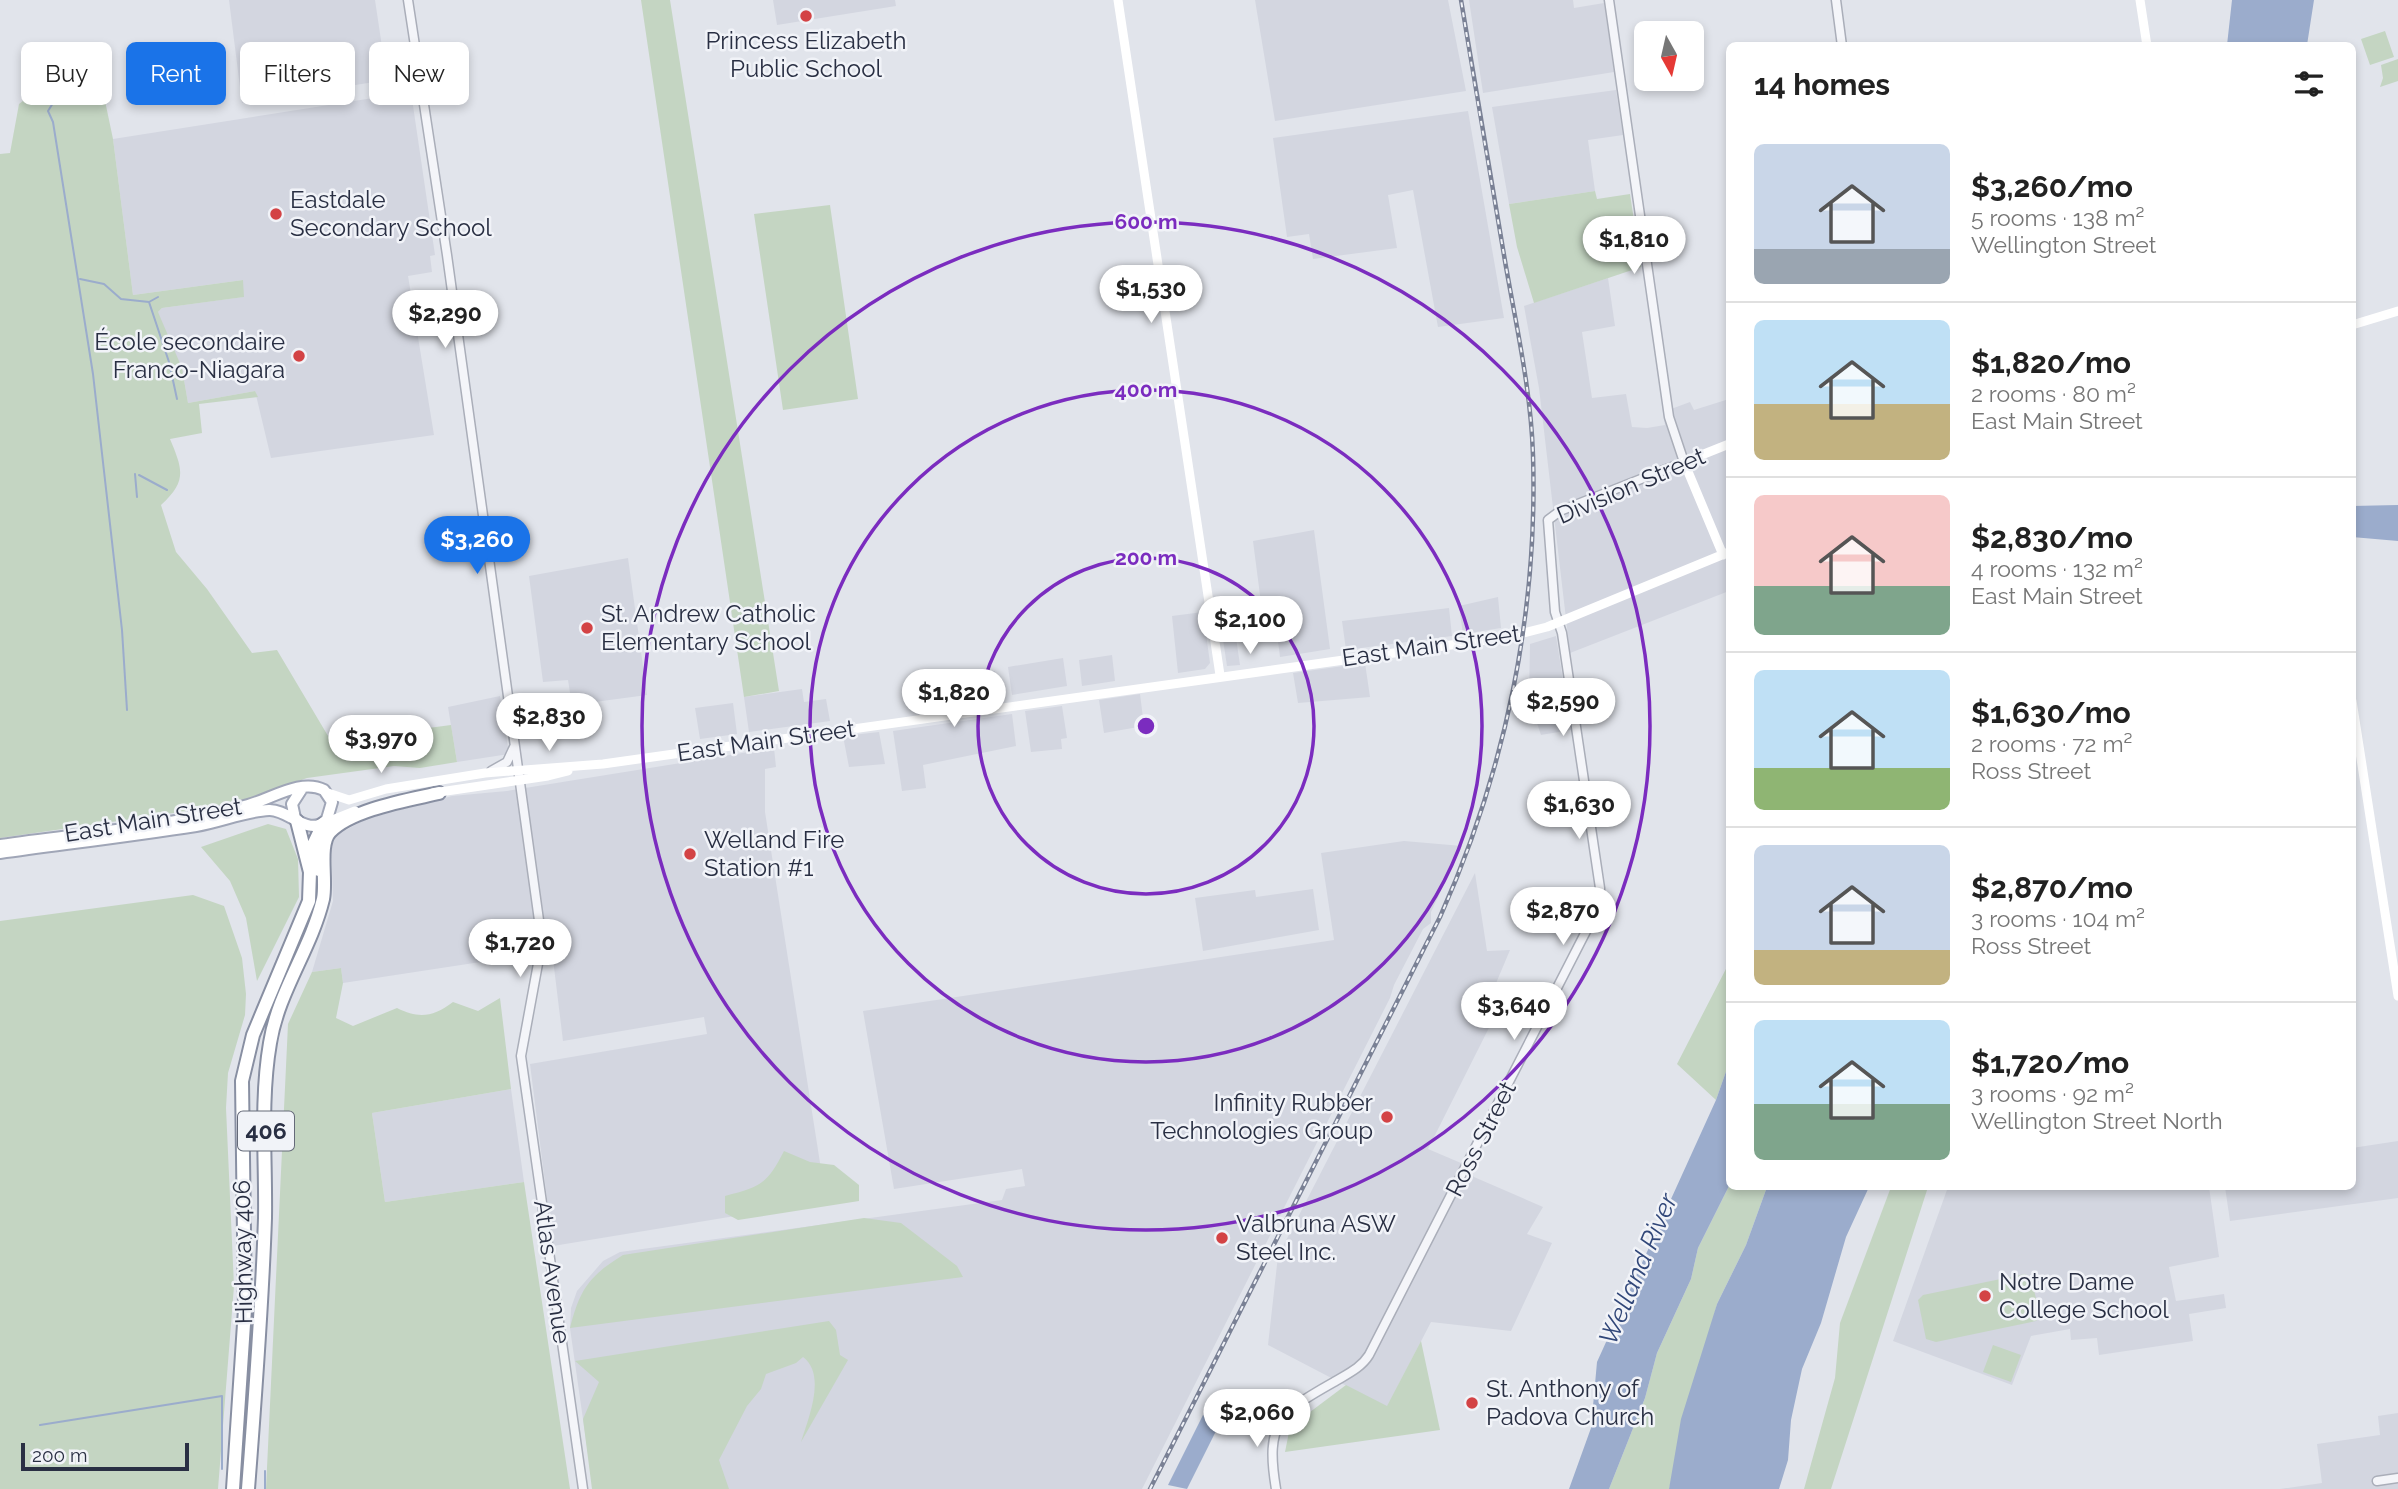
<!DOCTYPE html>
<html lang="en">
<head>
<meta charset="utf-8">
<style>
	body { margin:0; font-family:Raleway,sans-serif; background:#f6f6f6; color:#222; height:100vh; display:flex; flex-direction:column; font-size:26px; white-space:nowrap }
	* { box-sizing:border-box; margin:0 }
	p { font-size:23px; color:#767676 }
	.icon { flex:none; width:38px; height:38px; fill:none; stroke:currentColor; stroke-width:2; stroke-linecap:round; stroke-linejoin:round }
	.map { position:relative; flex:1; overflow:hidden }
	.sheet { position:absolute; left:1726px; top:42px; width:630px; height:1148px; display:flex; flex-direction:column; background:#fff; border-radius:10px; box-shadow:0 4px 10px #0003 }
	.sheet>* { flex:none }
	.guide { position:absolute; left:21px; top:42px; width:665px; height:63px; display:flex; gap:14px }
	.needle { width:46px; rotate:172deg }
	.fabs { position:absolute; left:1634px; top:21px; display:grid; gap:14px }
	.fabs a { display:grid; place-items:center; width:70px; height:70px; border-radius:10px; background:#fff; box-shadow:0 4px 10px #0003; font-size:35px }
	.scale { position:absolute; left:21px; bottom:18px; width:168px; box-sizing:border-box; padding-left:7px; border:4px solid #292f43; border-top:0; font-size:19px; line-height:24px; white-space:nowrap; color:#292f43; -webkit-text-stroke:5px #f1f3f8; paint-order:stroke }
	.price { position:absolute; translate:-50% -60px; padding:0 16px; border-radius:24px; background:#fff; color:#222; font-size:23px; line-height:46px; filter:drop-shadow(0 2px 4px #0008) }
	.price::after { content:''; position:absolute; left:50%; top:42px; width:21px; height:16px; margin-left:-10px; background:inherit; clip-path:polygon(0 0,100% 0,50% 100%) }
	.price.selected { background:#1a73e8; color:#fff }
	ul { padding:0; list-style:none }
	li { display:flex; align-items:center; gap:21px; height:175px; padding:0 28px }
	li+li { border-top:2px solid #e0e0e0 }
	li span { display:grid; place-items:center; flex:none; width:196px; height:140px; border-radius:10px; color:#555 }
	li>.icon { margin-inline-start:auto }
	span .icon { width:84px; height:84px; fill:#fffc; stroke-width:1 }
	li b { font-size:30px }
	h2 { display:flex; justify-content:space-between; align-items:center; height:84px; padding:0 28px; font-size:30px }
	.chip { padding:0 24px; border-radius:10px; background:#fff; box-shadow:0 4px 10px #0003; font-size:24px; line-height:63px }
	.chip.selected { background:#1a73e8; color:#fff }
	.map>svg:first-child { display:block }
	.built { fill:#d3d6e0 }
	.green { fill:#c4d5c2 }
	.water { fill:#9baccc }
	.lines { fill:none; stroke-linecap:round; stroke-linejoin:round }
	.stream { stroke:#9baccc; stroke-width:2 }
	.tertiary-casing { stroke:#aaaeb9; stroke-width:11 }
	.primary-casing { stroke:#a0a6b7; stroke-width:14 }
	.motorway-casing { stroke:#888fa2; stroke-width:16 }
	.tertiary { stroke:#f4f5f9; stroke-width:8 }
	.secondary { stroke:#fff; stroke-width:9 }
	.primary { stroke:#fff; stroke-width:10 }
	.motorway { stroke:#fff; stroke-width:12 }
	.rail-casing { stroke:#7a8195; stroke-width:4.5 }
	.rail { stroke:#f1f3f8; stroke-width:2; stroke-dasharray:5; stroke-linecap:butt }
	.ring { fill:none; stroke:#7b2cbf; stroke-width:3.5 }
	.poi-dot { fill:#d34345; stroke:#f1f3f8; stroke-width:2.5 }
	.labels { text-anchor:middle; stroke-width:5; stroke-linejoin:round; paint-order:stroke }
	.shield { fill:#f1f3f8; stroke:#656a79; stroke-width:2 }
	.shield-label { font-size:23px; font-weight:bold; fill:#292f43 }
	.poi-label { font-size:24px; fill:#292f43; stroke:#f1f3f8; text-anchor:start }
	.street-label { font-size:24px; fill:#292f43; stroke:#f1f3f8 }
	.water-label { font-size:26px; font-style:italic; fill:#314779; stroke:#f1f3f8 }
	.centre { fill:#7b2cbf; stroke:#f1f3f8; stroke-width:3.5 }
	.ring-label { font-size:21px; text-anchor:middle; font-weight:bold; fill:#7b2cbf; stroke:#f1f3f8; stroke-width:5; stroke-linejoin:round; paint-order:stroke }
</style>
</head>
<body>
<div class="map">
<svg width="2398" height="1489" viewBox="0 0 2398 1489">
	<rect width="100%" height="100%" fill="#e1e4eb"/>
	<!-- built -->
	<path class="built" d="M229,0H375L387,80L242,103Z
		M773,0H895L896,6L777,25Z
		M1255,0H1448L1466,91L1275,121Z
		M1469,0H1573L1574,8L1604,3L1614,72L1483,93Z
		M1616,90L1623,135L1588,140L1595,191L1509,204L1492,107Z
		M411,92L435,255L430,256L432,272L408,276L434,435L271,458L255,391L188,403L182,368L158,318V312L162,308L243,297V280L133,295L113,139Z
		M1468,111L1504,318L1438,327L1413,190L1388,195L1397,248L1313,259L1309,234L1287,237L1273,138Z
		M1608,278L1615,326L1582,332L1592,398L1626,394L1632,427L1647,428L1665,425L1663,412L1690,402L1694,410L1729,399V591L1570,653L1539,388L1524,306Z
		M1314,530L1330,649L1280,657L1276,625L1264,626L1253,541Z
		M628,558L647,695L572,705L568,680L543,682L529,576Z
		M1498,597L1501,628L1463,634L1459,606Z
		M1449,608L1452,636L1346,650L1342,621Z
		M1203,612L1210,663L1205,669L1178,673L1172,616Z
		M1235,631L1240,665L1227,666L1222,633Z
		M1556,636L1571,730L1541,735L1529,699L1530,644Z
		M1112,655L1115,681L1082,686L1079,660Z
		M1063,658L1067,686L1012,695L1008,667Z
		M1365,663L1370,697L1298,703L1293,673Z
		M959,670L960,676L995,671L1000,698L947,705L943,672Z
		M802,689L804,702L826,699L830,721L749,732L744,697Z
		M1140,694L1144,726L1104,733L1099,700Z
		M500,696L509,754L457,762L448,707Z
		M733,703L737,734L700,739L695,708Z
		M1062,706L1067,738L1061,739L1062,749L1031,752L1025,711Z
		M1012,714L1016,746L923,765L926,788L902,791L893,731Z
		M879,732L885,764L849,767L843,736Z
		M774,748L776,767L765,769V812L826,1201L553,1246L530,1064L707,1034L704,1017L563,1041L552,951L343,983L341,968L312,972L333,901L331,838L366,819L452,796L507,791Z
		M1404,841L1462,846L1431,912V923L1423,929L1394,985L1390,998L1142,1489H593L570,1328L571,1308L577,1291L603,1261L620,1252L1002,1200L1006,1189L1025,1186L1022,1169L894,1189L863,1011L1334,940L1321,853Z
		M1475,873L1487,951L1510,950L1494,988L1506,994L1428,1149L1468,1166L1474,1177L1543,1207L1527,1234L1552,1243L1511,1331L1431,1322L1387,1407L1268,1345L1278,1256Z
		M1313,889L1319,930L1203,951L1195,898L1255,890L1256,897Z
		M511,1089L524,1182L385,1202L372,1113Z
		M2398,1141V1198L2230,1221L2225,1187L2352,1186V1148Z
		M1948,1187H2209L2219,1257L2169,1267L2176,1301L2224,1294L2226,1308L2189,1314L2193,1341L2099,1355L2097,1338L2071,1340L2070,1329L2031,1336L2012,1385L1893,1341Z
		M2398,1413V1489H2280L2322,1483L2317,1444L2380,1435L2378,1416Z"/>
	<!-- green -->
	<path class="green" d="M641,0H670L779,691L744,697Z
		M2385,31L2394,57L2370,65L2361,39Z
		M2398,59V81L2380,87L2383,78L2381,65Z
		M100,77L113,139L133,295L243,280L244,297L162,308L158,312L182,368L188,403L255,391L258,397L199,404L202,433L170,439C183,470 187,481 161,505L176,552L207,589L252,653L277,650L331,741L451,725L457,762L420,768L394,766L307,778L229,805L0,838V154L10,153L19,104L37,90Z
		M1595,191L1597,199L1630,194L1641,267L1534,303L1517,247L1509,204Z
		M830,205L858,399L783,410L754,214Z
		M268,824L286,829L298,859L299,897L257,981L246,918L230,881L201,847Z
		M193,895L224,906L242,958L246,994L245,1015L228,1073L226,1108L234,1286L218,1489H0V921Z
		M1729,963V1063L1716,1100L1677,1064Z
		M341,968L343,983L336,1018L353,1026L397,1008C419,1019 433,1017 453,1002L478,1011L500,998L511,1089L372,1113L385,1202L524,1182L570,1489H266L288,1024L312,972Z
		M784,1151L810,1162L834,1165L859,1185V1201L738,1220L725,1213V1196C761,1187 767,1184 784,1151Z
		M1729,1186L1767,1187L1746,1245L1717,1304L1669,1489H1609L1645,1398L1657,1353L1691,1279L1698,1248Z
		M1891,1187H1928L1831,1489H1804L1835,1378L1840,1323Z
		M864,1218L901,1223L957,1266L963,1277L570,1328C580,1289 589,1276 623,1255Z
		M2025,1274L2031,1277L2040,1316L2036,1321L1936,1342L1926,1339L1918,1300L1923,1295Z
		M829,1321L836,1330L840,1355L848,1360L801,1442C808,1419 827,1375 803,1357L796,1363L766,1374L761,1389L747,1406L719,1460L729,1489H592L583,1419L599,1382L575,1361Z
		M1421,1341L1440,1430L1285,1452L1290,1427L1346,1385L1387,1406Z
		M1993,1345L2021,1355L2011,1382L1983,1372Z"/>
	<!-- water -->
	<path class="water" d="M2232,0H2314L2307,45H2227Z
		M2398,505V541L2352,537V506Z
		M1729,1063V1186L1698,1248L1691,1279L1657,1353L1645,1398L1609,1489H1569L1591,1428L1597,1362L1716,1100Z
		M1767,1187H1869L1846,1237L1821,1323L1802,1369L1791,1420L1788,1460L1779,1489H1669L1681,1419L1717,1304L1746,1245Z
		M1203,1415L1220,1423L1187,1489L1168,1485Z"/>
	<g class="lines">
		<!-- stream -->
		<path class="stream" d="M53,103L48,111L53,122L93,374L122,630L127,710
			M80,279L104,284L121,299L149,302L158,297
			M149,302L169,362L177,399
			M135,474L137,497
			M139,475L167,490
			M40,1425L222,1396V1469
			M265,1489V1471"/>
		<!-- tertiary casing -->
		<g class="tertiary-casing">
			<path id="tertiary" d="M408,0L447,255L542,942L521,1056L583,1489
				M1836,0L1842,46
				M491,771L507,762L514,747
				M2377,1481L2398,1478
				M1276,1489C1265,1423 1279,1413 1334,1382C1347,1374 1361,1368 1369,1355L1600,904V888L1562,633L1555,612L1548,520L1560,511L1684,462L1669,417L1609,0"/>
		</g>
		<!-- primary casing -->
		<g class="primary-casing">
			<path id="primary" d="M295,818L292,804L303,787
				M0,845C82,833 168,827 248,805C271,799 301,778 324,790L332,802L327,819C309,839 289,809 269,810C246,811 220,822 196,826C131,836 65,844 0,853"/>
		</g>
		<!-- motorway casing -->
		<g class="motorway-casing">
			<path id="motorway" d="M319,870L314,843L323,824
				M233,1489L245,1309L242,1081L253,1035L309,901L310,872L297,821
				M248,1489C255,1399 262,1309 265,1218C266,1161 260,1101 270,1043C278,992 311,949 323,899C327,880 318,845 330,832C352,809 409,800 439,793"/>
		</g>
		<!-- tertiary -->
		<use href="#tertiary" class="tertiary"/>
		<!-- secondary -->
		<path class="secondary" d="M1118,0L1220,675
			M2140,0L2147,46
			M2352,325L2398,311
			M1723,555L1684,462L1729,444
			M2352,701L2398,996
			M328,793L349,800L386,789L485,773L603,764L1508,637L1547,627L1729,552
			M433,793L548,776L568,771
			M325,823L355,811"/>
		<!-- primary -->
		<use href="#primary" class="primary"/>
		<!-- motorway -->
		<use href="#motorway" class="motorway"/>
		<!-- rail casing -->
		<g class="rail-casing">
			<path id="rail" d="M1150,1489L1440,917C1505,772 1538,614 1533,455C1531,390 1516,325 1505,261C1490,174 1475,87 1461,0"/>
		</g>
		<!-- rail -->
		<use href="#rail" class="rail"/>
	</g>
	<!-- distance rings -->
	<g class="ring">
		<circle cx="1146" cy="726" r="168"/>
		<circle cx="1146" cy="726" r="336"/>
		<circle cx="1146" cy="726" r="504"/>
	</g>
	<!-- markers -->
	<g class="poi-dot">
		<circle cx="806" cy="16" r="7"/>
		<circle cx="276" cy="214" r="7"/>
		<circle cx="299" cy="356" r="7"/>
		<circle cx="587" cy="628" r="7"/>
		<circle cx="690" cy="854" r="7"/>
		<circle cx="1387" cy="1117" r="7"/>
		<circle cx="1222" cy="1238" r="7"/>
		<circle cx="1985" cy="1296" r="7"/>
		<circle cx="1472" cy="1403" r="7"/>
	</g>
	<g class="labels">
		<!-- shield labels -->
		<rect class="shield" x="238" y="1111.5" width="56" height="39" rx="5"/>
		<g class="shield-label">
			<text x="266" y="1139">406</text>
		</g>
		<!-- poi labels -->
		<g class="poi-label">
			<text x="806" y="49" text-anchor="middle">Princess Elizabeth<tspan x="806" dy="28">Public School</tspan></text>
			<text x="290" y="208">Eastdale<tspan x="290" dy="28">Secondary School</tspan></text>
			<text x="285" y="350" text-anchor="end">École secondaire<tspan x="285" dy="28">Franco-Niagara</tspan></text>
			<text x="601" y="622">St. Andrew Catholic<tspan x="601" dy="28">Elementary School</tspan></text>
			<text x="704" y="848">Welland Fire<tspan x="704" dy="28">Station #1</tspan></text>
			<text x="1373" y="1111" text-anchor="end">Infinity Rubber<tspan x="1373" dy="28">Technologies Group</tspan></text>
			<text x="1236" y="1232">Valbruna ASW<tspan x="1236" dy="28">Steel Inc.</tspan></text>
			<text x="1999" y="1290">Notre Dame<tspan x="1999" dy="28">College School</tspan></text>
			<text x="1486" y="1397">St. Anthony of<tspan x="1486" dy="28">Padova Church</tspan></text>
		</g>
		<!-- street labels -->
		<g class="street-label">
			<text transform="translate(1631 486) rotate(-23)" y="8">Division Street</text>
			<text transform="translate(1431 646) rotate(-8)" y="8">East Main Street</text>
			<text transform="translate(766 741) rotate(-8)" y="8">East Main Street</text>
			<text transform="translate(153 820) rotate(-9)" y="8">East Main Street</text>
			<text transform="translate(1481 1139) rotate(-63)" y="8">Ross Street</text>
			<text transform="translate(243 1252) rotate(-91)" y="8">Highway 406</text>
			<text transform="translate(552 1272) rotate(82)" y="8">Atlas Avenue</text>
		</g>
		<!-- water labels -->
		<g class="water-label">
			<text transform="translate(1638 1269) rotate(-67)" y="9">Welland River</text>
		</g>
	</g>
	<circle cx="1146" cy="726" r="10" class="centre"/>
	<g class="ring-label">
		<text x="1146" y="229">600 m</text>
		<text x="1146" y="397">400 m</text>
		<text x="1146" y="565">200 m</text>
	</g>
</svg>
<div class="fabs">
<a><svg class="needle" viewBox="-14 -14 28 28"><path d="M0-13l5 13h-10z" fill="#e53935"/><path d="M0 13l5-13h-10z" fill="#767676"/></svg></a>
</div>
<div class="scale">200 m</div>
<b class="price" style="left:1634px;top:276px">$1,810</b>
<b class="price" style="left:1151px;top:325px">$1,530</b>
<b class="price" style="left:445px;top:350px">$2,290</b>
<b class="price selected" style="left:477px;top:576px">$3,260</b>
<b class="price" style="left:1250px;top:656px">$2,100</b>
<b class="price" style="left:954px;top:729px">$1,820</b>
<b class="price" style="left:1563px;top:738px">$2,590</b>
<b class="price" style="left:549px;top:753px">$2,830</b>
<b class="price" style="left:381px;top:775px">$3,970</b>
<b class="price" style="left:1579px;top:841px">$1,630</b>
<b class="price" style="left:1563px;top:947px">$2,870</b>
<b class="price" style="left:520px;top:979px">$1,720</b>
<b class="price" style="left:1514px;top:1042px">$3,640</b>
<b class="price" style="left:1257px;top:1449px">$2,060</b>
<div class="guide">
<a class="chip">Buy</a>
<a class="chip selected">Rent</a>
<a class="chip">Filters</a>
<a class="chip">New</a>
</div>
<section class="sheet">
<h2>14 homes<svg class="icon" aria-label="filters" viewBox="0 0 24 24"><path d="M4 7h16M4 17h16"/><circle cx="9" cy="7" r="2"/><circle cx="15" cy="17" r="2"/></svg></h2>
<ul>
<li><span style="background:linear-gradient(#c9d6e8 75%,#9aa5b1 0)"><svg class="icon" aria-label="home" viewBox="0 0 24 24"><path d="M3 11l9-7 9 7M6 9v11h12V9"/></svg></span><div><b>$3,260/mo</b><p>5 rooms · 138 m²</p><p>Wellington Street</p></div></li>
<li><span style="background:linear-gradient(#bfe0f5 60%,#c2b280 0)"><svg class="icon" aria-label="home" viewBox="0 0 24 24"><path d="M3 11l9-7 9 7M6 9v11h12V9"/></svg></span><div><b>$1,820/mo</b><p>2 rooms · 80 m²</p><p>East Main Street</p></div></li>
<li><span style="background:linear-gradient(#f6c9c9 65%,#7fa58c 0)"><svg class="icon" aria-label="home" viewBox="0 0 24 24"><path d="M3 11l9-7 9 7M6 9v11h12V9"/></svg></span><div><b>$2,830/mo</b><p>4 rooms · 132 m²</p><p>East Main Street</p></div></li>
<li><span style="background:linear-gradient(#bfe0f5 70%,#8fb573 0)"><svg class="icon" aria-label="home" viewBox="0 0 24 24"><path d="M3 11l9-7 9 7M6 9v11h12V9"/></svg></span><div><b>$1,630/mo</b><p>2 rooms · 72 m²</p><p>Ross Street</p></div></li>
<li><span style="background:linear-gradient(#c9d6e8 75%,#c2b280 0)"><svg class="icon" aria-label="home" viewBox="0 0 24 24"><path d="M3 11l9-7 9 7M6 9v11h12V9"/></svg></span><div><b>$2,870/mo</b><p>3 rooms · 104 m²</p><p>Ross Street</p></div></li>
<li><span style="background:linear-gradient(#bfe0f5 60%,#7fa58c 0)"><svg class="icon" aria-label="home" viewBox="0 0 24 24"><path d="M3 11l9-7 9 7M6 9v11h12V9"/></svg></span><div><b>$1,720/mo</b><p>3 rooms · 92 m²</p><p>Wellington Street North</p></div></li>
</ul>
</section>
</div>
</body>
</html>
